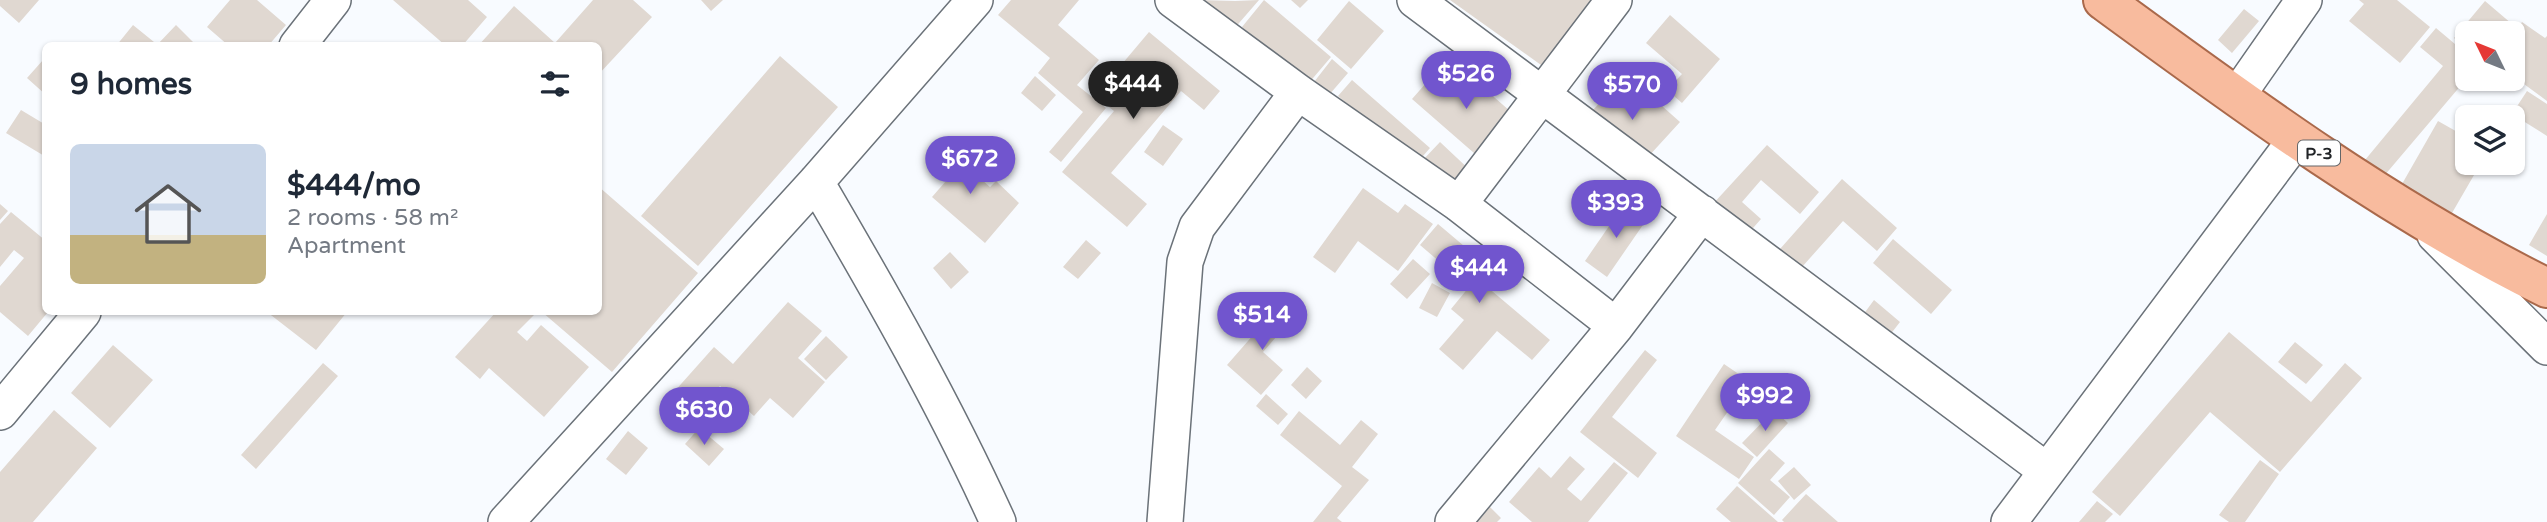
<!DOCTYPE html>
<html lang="en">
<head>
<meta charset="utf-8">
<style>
	body { margin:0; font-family:"Varela Round",sans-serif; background:#f6f6f7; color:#1f2937; height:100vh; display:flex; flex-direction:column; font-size:26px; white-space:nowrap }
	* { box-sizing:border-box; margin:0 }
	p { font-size:23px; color:#747a83 }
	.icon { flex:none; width:38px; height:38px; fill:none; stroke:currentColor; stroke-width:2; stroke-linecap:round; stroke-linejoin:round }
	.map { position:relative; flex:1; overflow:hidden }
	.panel { position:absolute; left:42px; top:42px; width:560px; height:273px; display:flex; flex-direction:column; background:#fff; border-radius:10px; box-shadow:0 2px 5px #0004 }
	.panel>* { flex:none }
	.needle { width:46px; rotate:313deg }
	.buttons { position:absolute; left:2455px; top:21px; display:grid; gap:14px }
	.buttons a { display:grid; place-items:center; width:70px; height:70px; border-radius:10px; background:#fff; box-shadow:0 2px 5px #0004; font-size:35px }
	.price { position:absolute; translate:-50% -60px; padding:0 16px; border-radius:24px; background:#7155ce; color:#fff; font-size:23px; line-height:46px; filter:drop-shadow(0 2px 4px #0008) }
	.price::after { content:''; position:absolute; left:50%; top:42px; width:21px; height:16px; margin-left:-10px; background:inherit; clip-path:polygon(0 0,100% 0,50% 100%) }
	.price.active { background:#222; color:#fff }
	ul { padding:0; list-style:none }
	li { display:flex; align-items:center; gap:21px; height:175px; padding:0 28px }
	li+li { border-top:2px solid #e0e1e3 }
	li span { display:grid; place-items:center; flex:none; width:196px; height:140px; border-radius:10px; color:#555 }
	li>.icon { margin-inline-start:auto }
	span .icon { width:84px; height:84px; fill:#fffc; stroke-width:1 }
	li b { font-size:30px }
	h2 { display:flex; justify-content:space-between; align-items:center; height:84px; padding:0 28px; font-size:30px }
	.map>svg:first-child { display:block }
	.building { fill:#e0d8d1 }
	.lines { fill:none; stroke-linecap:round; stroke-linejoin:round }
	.street-casing { stroke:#6b7279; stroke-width:38 }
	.primary-casing { stroke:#aa694b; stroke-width:42 }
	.street { stroke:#fff; stroke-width:35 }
	.primary { stroke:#f8bb9e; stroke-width:38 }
	.labels { text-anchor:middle; stroke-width:5; stroke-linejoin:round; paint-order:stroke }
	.shield { fill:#fff; stroke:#646668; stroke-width:2 }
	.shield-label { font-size:16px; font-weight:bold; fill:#212427 }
</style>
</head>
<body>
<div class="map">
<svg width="2547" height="522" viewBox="0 0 2547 522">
	<rect width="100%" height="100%" fill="#f8fbff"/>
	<!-- building -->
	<path class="building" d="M0,0H39L19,23L0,6Z
		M230,0H257L286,25L268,46H229L207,27Z
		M393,0H468L487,17L462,46H446Z
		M593,0H633L652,17L598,75V46H478L514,6L555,43Z
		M701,0H723L711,11Z
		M1011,0H1079L1058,25L1099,60L1077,85L1106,108L1061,162L1049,152L1083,112L1038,73L1050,58L998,15Z
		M1198,0L1235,1L1259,0L1233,30Z
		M1264,0L1331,57L1308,84L1242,27Z
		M1291,0H1308L1300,8Z
		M1450,0H1598L1548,70Z
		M2359,0H2397L2430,27L2400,63L2349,21L2364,4Z
		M1349,1L1384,31L1351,69L1317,40Z
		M2485,1L2512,24L2504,33H2468V50L2454,38Z
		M2244,9L2259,21L2232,53L2218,40Z
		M1670,15L1720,59L1682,103L1667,90L1682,74L1646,43Z
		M2522,22L2545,38L2547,36V101L2513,76V35Z
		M133,25L154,42L152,46H116Z
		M176,25L197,46H156Z
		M2436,28L2468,55V77L2384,176L2365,160L2443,66L2420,47Z
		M1149,32L1220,91L1204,110L1181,91L1111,173L1147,204L1127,227L1062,172L1114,111L1095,96Z
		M780,56L838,107L698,266L641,216Z
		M1332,59L1348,73L1329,95L1314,82Z
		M43,60L46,62V95L27,78Z
		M1442,65L1473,91L1479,84L1518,118L1482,160L1412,99Z
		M1626,74L1680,122L1637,169L1583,121Z
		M1035,76L1056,95L1042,111L1021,93Z
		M1352,80L1430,148L1416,164L1338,96Z
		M2527,91L2547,104V136L2512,114Z
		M21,110L46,125V157L6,133Z
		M2438,121L2468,138V163H2481L2452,213L2402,184Z
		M1163,125L1183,139L1163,166L1144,152Z
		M1440,142L1473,173L1455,192L1422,161Z
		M941,144L990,187L996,181L1019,203L985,243L932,197L946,181L926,163Z
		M1767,145L1819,192L1800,214L1761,180L1742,202L1761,219L1746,236L1712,205Z
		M1842,179L1897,228L1877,251L1843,221L1794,276L1773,257Z
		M598,186L698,273L612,372L542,312H598Z
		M1363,188L1398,213L1405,204L1433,224L1398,271L1358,241L1335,273L1313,257Z
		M1625,203L1647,219L1607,277L1585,261Z
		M0,204L8,211L0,220Z
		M11,212L46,241V312H48L28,336L0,312V286L24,258L14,250L0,267V224Z
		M2547,214V256L2529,245Z
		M1438,224L1496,273L1486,286L1550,340L1532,360L1497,331L1463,370L1439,349L1464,320L1451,309L1469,287L1420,245Z
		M1893,239L1952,290L1931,314L1873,263Z
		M1086,240L1101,253L1078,279L1063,267Z
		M950,252L969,272L951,289L933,268Z
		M1413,259L1430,274L1407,299L1390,284Z
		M1432,283L1450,293L1437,317L1419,308Z
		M1874,300L1900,322L1886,340L1860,319Z
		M1283,301L1297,313L1263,352L1283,370L1261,395L1227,365Z
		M788,302L822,331L798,358L825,382L793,418L770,398L754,416L720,386L688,422L665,402L714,347L733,364Z
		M267,312H347L316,350Z
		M496,312H537L517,332L527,341L541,325L589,367L544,417L489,368L480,379L455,357Z
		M2229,332L2311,402L2345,363L2362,378L2280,472L2210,412L2120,516L2092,492Z
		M826,336L848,357L826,380L804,359Z
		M2295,342L2323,365L2306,384L2278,362Z
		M113,345L153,380L110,428L71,393Z
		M1645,350L1657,360L1612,417L1657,453L1638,478L1580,432Z
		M323,363L338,376L256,469L241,455Z
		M1724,364L1749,381L1715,430L1754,457L1739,479L1676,436Z
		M1307,367L1322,381L1306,399L1291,385Z
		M1266,394L1288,414L1278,425L1256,406Z
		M54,410L97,448L33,522H0V472Z
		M1774,410L1788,423L1757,457L1742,443Z
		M1299,411L1340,445L1361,420L1378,434L1352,467L1369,480L1337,518L1342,522H1313L1342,486L1280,435Z
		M699,428L724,449L709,466L685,444Z
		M628,431L648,448L626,475L606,459Z
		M1769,449L1785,463L1770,480L1790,497L1774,515L1738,483Z
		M1570,456L1585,469L1567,489L1581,501L1614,462L1628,473L1588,522H1532L1509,502L1539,467L1551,478Z
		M2260,460L2279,474L2245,522H2229L2219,515Z
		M1794,467L1811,485L1794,500L1778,481Z
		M1737,486L1778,522H1731L1716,509Z
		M1806,494L1838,522H1784L1782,520Z
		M2097,501L2113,514L2105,522H2079Z
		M1490,507L1501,518L1497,522H1477Z"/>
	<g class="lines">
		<!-- street casing -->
		<g class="street-casing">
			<path id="street" d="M1173,0L1298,92L1459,204L1616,326L1702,213
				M1415,0L2047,471
				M297,46L333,0
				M2237,96L2304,0
				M816,182C881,293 945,405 998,522
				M1459,204L1614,0
				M2435,235L2547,347
				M0,412L83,312
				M506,522L816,182L975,0
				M1165,522L1185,262L1197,227L1298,92
				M1453,522L1616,326
				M2009,522L2297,138"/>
		</g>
		<!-- primary casing -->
		<g class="primary-casing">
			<path id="primary" d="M2103,0C2245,104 2389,210 2547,288"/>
		</g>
		<!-- street -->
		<use href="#street" class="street"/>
		<!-- primary -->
		<use href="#primary" class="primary"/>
	</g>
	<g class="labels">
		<!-- shield labels -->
		<rect class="shield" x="2298" y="140.5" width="42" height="25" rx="5"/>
		<g class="shield-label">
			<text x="2319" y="159">P-3</text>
		</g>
	</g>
</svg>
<div class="buttons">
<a><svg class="needle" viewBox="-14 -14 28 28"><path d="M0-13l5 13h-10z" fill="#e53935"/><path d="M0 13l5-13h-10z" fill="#747a83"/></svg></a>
<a><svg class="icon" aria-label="layers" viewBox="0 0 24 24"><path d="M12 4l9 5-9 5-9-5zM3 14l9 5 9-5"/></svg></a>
</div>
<b class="price" style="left:1466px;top:111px">$526</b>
<b class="price active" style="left:1133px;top:121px">$444</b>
<b class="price" style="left:1632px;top:122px">$570</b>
<b class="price" style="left:970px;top:196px">$672</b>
<b class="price" style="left:1616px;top:240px">$393</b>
<b class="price" style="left:1479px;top:305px">$444</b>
<b class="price" style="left:1262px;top:352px">$514</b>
<b class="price" style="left:1765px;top:433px">$992</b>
<b class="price" style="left:704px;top:447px">$630</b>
<section class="panel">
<h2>9 homes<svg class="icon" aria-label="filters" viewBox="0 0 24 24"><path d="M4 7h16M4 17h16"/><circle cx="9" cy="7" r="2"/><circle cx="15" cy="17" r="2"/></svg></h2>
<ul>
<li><span style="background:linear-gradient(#c9d6e8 65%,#c2b280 0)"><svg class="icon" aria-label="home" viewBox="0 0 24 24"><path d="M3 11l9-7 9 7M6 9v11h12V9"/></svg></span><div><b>$444/mo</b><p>2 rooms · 58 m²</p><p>Apartment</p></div></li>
</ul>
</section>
</div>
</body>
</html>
